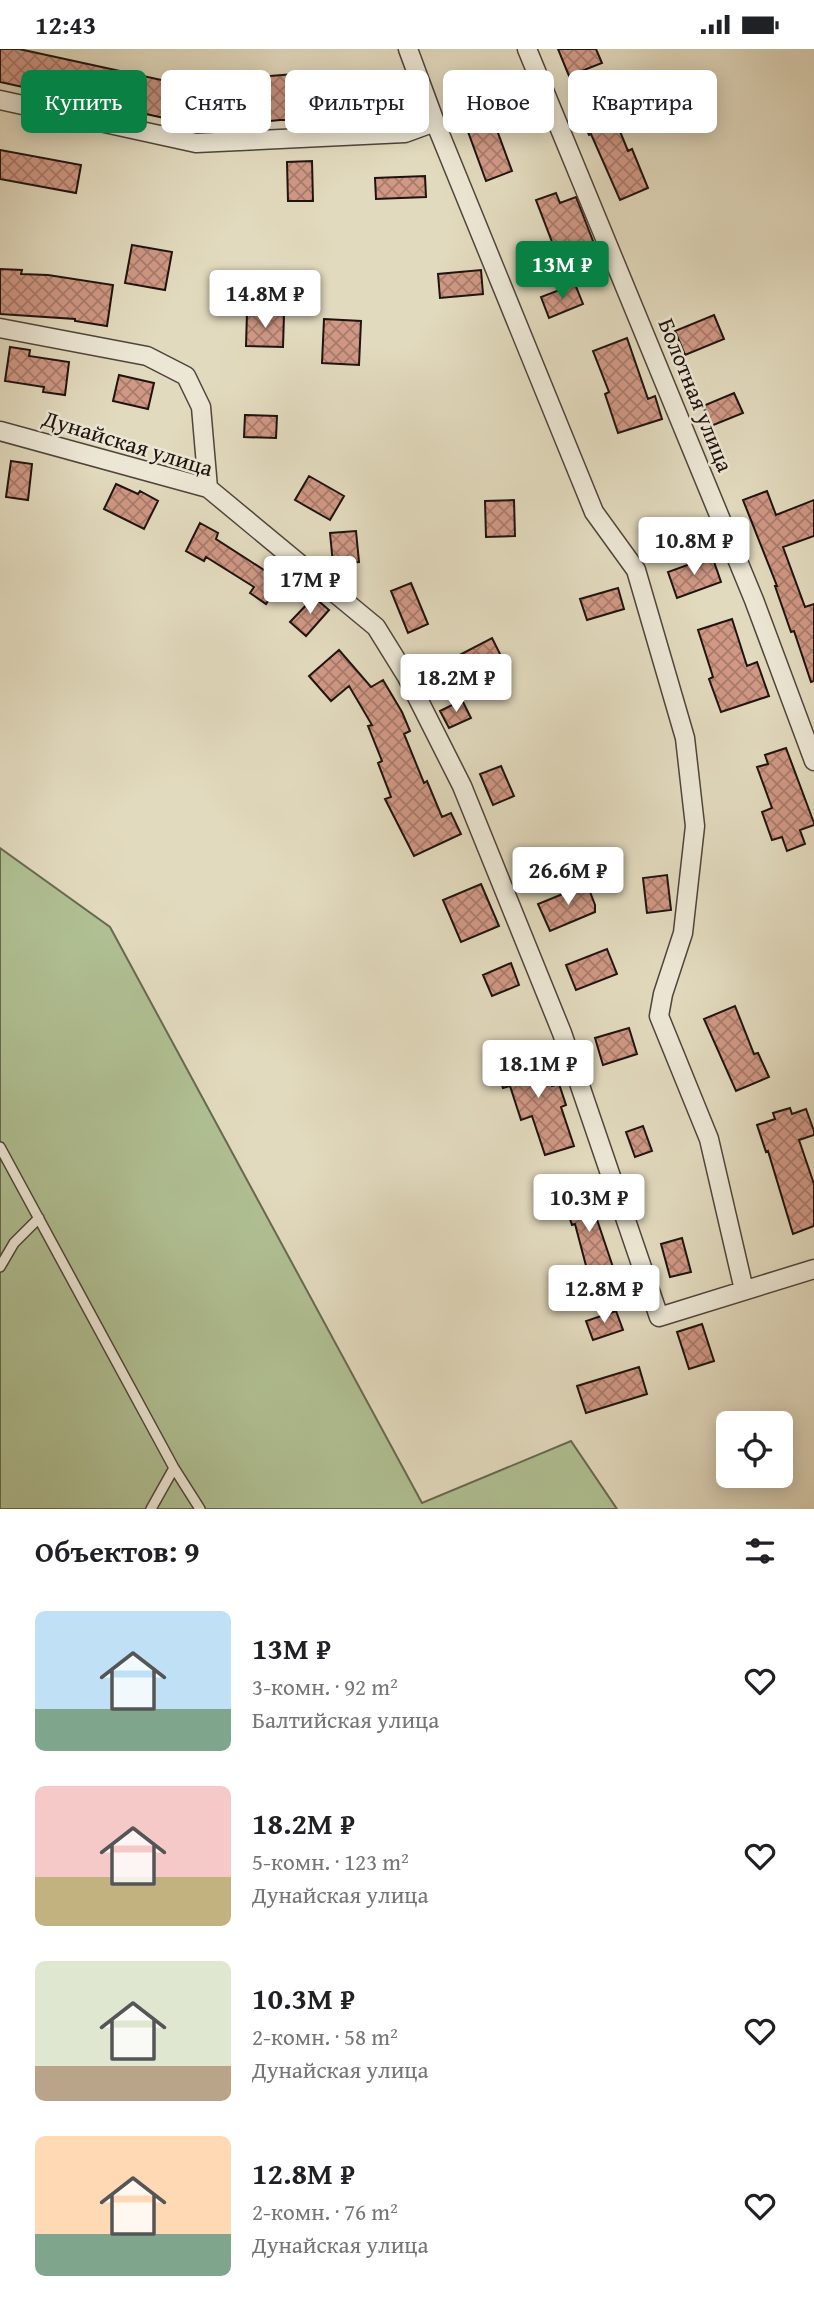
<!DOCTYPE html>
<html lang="ru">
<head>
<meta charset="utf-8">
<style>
	body { margin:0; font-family:"Gentium Book Plus",serif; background:#f2f2f2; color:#202124; height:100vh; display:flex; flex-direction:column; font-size:26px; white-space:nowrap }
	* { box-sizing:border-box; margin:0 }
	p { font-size:23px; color:#757577 }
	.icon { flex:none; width:38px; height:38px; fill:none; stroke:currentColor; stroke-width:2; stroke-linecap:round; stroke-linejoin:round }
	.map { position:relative; height:1460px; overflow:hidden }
	.drawer { display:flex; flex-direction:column; background:#fff; flex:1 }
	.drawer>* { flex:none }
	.hud { position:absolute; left:21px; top:21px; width:774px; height:63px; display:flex; gap:14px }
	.controls { position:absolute; left:716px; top:1362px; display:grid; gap:14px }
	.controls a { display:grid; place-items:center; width:77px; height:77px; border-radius:10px; background:#fff; box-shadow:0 4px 18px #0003; font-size:35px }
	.price { position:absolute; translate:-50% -60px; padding:0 16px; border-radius:7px; background:#fff; color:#222; font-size:23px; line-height:46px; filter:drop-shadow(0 2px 4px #0008) }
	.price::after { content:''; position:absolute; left:50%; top:42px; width:21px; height:16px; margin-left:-10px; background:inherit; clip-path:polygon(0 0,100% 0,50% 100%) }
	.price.current { background:#0b8043; color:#fff }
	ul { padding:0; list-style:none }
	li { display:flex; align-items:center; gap:21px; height:175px; padding:0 35px }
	li span { display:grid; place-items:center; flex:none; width:196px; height:140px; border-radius:10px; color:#555 }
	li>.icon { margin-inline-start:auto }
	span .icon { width:84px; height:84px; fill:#fffc; stroke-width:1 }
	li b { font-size:30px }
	h2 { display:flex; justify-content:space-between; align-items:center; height:84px; padding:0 35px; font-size:30px }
	.pill { padding:0 24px; border-radius:10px; background:#fff; box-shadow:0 4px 18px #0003; font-size:24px; line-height:63px }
	.pill.current { background:#0b8043; color:#fff }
	.status { display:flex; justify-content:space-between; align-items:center; height:49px; padding:0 35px; background:#fff; direction:ltr }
	.status svg { height:19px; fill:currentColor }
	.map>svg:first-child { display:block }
	.green { fill:#b0c093; stroke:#686a51; stroke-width:2 }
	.building { fill:url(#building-cross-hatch); stroke:#1f130f; stroke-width:2 }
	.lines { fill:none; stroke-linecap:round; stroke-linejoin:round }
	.lane-casing { stroke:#50453b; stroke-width:12 }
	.street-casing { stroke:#50453b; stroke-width:21 }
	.lane { stroke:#ece7d5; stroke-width:9 }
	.street { stroke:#ece7d5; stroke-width:18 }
	.labels { text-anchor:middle; stroke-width:5; stroke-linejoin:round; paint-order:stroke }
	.street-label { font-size:23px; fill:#1f130f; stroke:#ece7d5 }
</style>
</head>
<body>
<div class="status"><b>12:43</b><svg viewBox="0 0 49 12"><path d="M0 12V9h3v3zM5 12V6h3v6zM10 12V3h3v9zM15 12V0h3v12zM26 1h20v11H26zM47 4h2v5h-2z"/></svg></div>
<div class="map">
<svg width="814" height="1460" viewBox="0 0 814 1460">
	<defs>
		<pattern id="building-cross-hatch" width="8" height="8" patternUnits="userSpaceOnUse" patternTransform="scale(1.75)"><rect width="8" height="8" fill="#d09885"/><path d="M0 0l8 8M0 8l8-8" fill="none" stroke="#a87b6b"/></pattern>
	</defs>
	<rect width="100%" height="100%" fill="#e2dabe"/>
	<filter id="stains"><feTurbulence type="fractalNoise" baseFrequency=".00286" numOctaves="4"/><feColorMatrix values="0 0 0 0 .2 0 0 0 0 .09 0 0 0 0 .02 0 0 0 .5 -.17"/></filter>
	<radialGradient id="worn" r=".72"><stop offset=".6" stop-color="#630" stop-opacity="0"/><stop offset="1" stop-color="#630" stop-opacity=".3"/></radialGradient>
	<!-- green -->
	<path class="green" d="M0,799L110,878L422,1454L571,1392L617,1460H0Z"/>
	<!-- building -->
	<path class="building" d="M0,0H19L221,44L219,31L295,25H393V71H280L205,78L0,33Z
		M558,0H596L602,14L569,27Z
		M497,24L509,55L490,62L512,122L486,132L459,58L470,53L463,37Z
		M608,53L628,102L632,100L648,139L620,151L591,85L589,86L580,65Z
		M0,101L81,116L76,144L0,130Z
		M312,112L313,152H288L287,113Z
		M425,127L426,148L376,150L375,129Z
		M556,144L560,154L576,148L598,205L562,219L536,151Z
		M132,196L172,203L165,241L125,234Z
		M0,220L22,221L21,225L48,226L113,236L107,277L75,272V270L0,265Z
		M481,221L483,245L440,249L438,225Z
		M575,235L583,255L549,269L541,248Z
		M247,263L284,265L283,298L246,297Z
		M714,266L724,290L685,306L675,282Z
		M324,270L361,272L359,316L322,314Z
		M627,289L648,350L655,347L662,370L618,384L605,345L609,343L593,302Z
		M10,298L30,301L29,307L69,313L65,346L43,343L44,338L5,332Z
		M119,326L154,334L148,360L113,352Z
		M734,344L743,364L711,377L703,357Z
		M245,366L277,367L276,389L244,388Z
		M11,412L32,415L28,451L6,448Z
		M309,427L344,447L330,471L295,451Z
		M116,435L138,445L140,442L158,452L144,480L104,460Z
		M767,442L776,466L814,451V487L783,498L805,558L814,555V632L811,633L794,582L791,583L775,537H777L743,451Z
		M514,451L515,487L486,488L485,452Z
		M200,474L218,484L216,490L264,521L267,518L283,528L266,555L250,544L254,538L206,508L204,512L186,502Z
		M356,482L359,513L333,515L330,484Z
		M712,507L721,533L677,549L668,523Z
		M411,534L428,575L408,584L391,542Z
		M618,539L624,560L587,571L580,550Z
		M314,548L329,561L306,587L290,573Z
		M732,570L747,617L757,613L769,647L721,663L709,630L713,628L698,581Z
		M492,589L503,611L461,632L450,611Z
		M339,601L371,638L383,631L402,663L410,682L404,685L424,734L427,732L442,768L451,764L461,785L414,807L385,750L391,748L378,714L382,712L368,677L372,676L349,637L331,652L309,627Z
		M462,651L471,669L449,679L440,662Z
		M786,699L814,774V776L800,781L805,795L787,802L782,788L772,791L762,763L772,759L757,718L768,715L765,706Z
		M501,717L514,747L493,756L480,725Z
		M667,826L671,861L647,864L643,829Z
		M481,835L499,877L461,893L443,851Z
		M587,835L595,856V863L550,882L538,855Z
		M607,900L617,925L576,941L566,916Z
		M511,914L519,936L492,947L483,926Z
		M735,957L754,1005L758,1004L769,1028L736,1042L704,970Z
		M629,979L637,1005L603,1016L595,989Z
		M541,1003L552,1037L559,1035L566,1056L561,1058L574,1097L545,1106L532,1067L521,1071L510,1037L503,1039L496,1018Z
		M790,1059L792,1065L806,1060L814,1082V1086L799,1091L814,1135V1177L793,1185L768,1102L766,1103L757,1076L775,1070L773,1064Z
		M643,1077L652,1102L635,1108L626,1083Z
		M587,1141L614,1221L589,1228L575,1175L572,1176L563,1150Z
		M682,1189L691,1223L670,1228L661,1195Z
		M616,1262L623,1281L593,1291L586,1272Z
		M702,1275L714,1312L689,1320L677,1283Z
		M639,1318L647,1345L586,1364L577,1337Z"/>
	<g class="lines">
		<!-- lane casing -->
		<g class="lane-casing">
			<path id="lane" d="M0,1098L174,1419L200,1460
				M0,1218L14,1194L39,1169
				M151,1460L174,1419"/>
		</g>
		<!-- street casing -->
		<g class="street-casing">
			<path id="street" d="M408,0L435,73
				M527,0L754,551L814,712
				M0,51L196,94L405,84L435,73L594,463L636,521L685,689L695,777L683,884L663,945L659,967L709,1090L744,1241
				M0,279L147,307L186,327L201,358L208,439
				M0,382L208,439L376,578L407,628L462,737L562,984L659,1268L814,1220"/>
		</g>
		<!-- lane -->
		<use href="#lane" class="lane"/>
		<!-- street -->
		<use href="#street" class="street"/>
	</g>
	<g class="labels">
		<!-- street labels -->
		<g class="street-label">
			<text transform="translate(696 346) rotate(68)" y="8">Болотная улица</text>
			<text transform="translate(128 394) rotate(17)" y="8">Дунайская улица</text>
		</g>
	</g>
	<rect width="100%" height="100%" filter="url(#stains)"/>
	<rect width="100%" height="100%" fill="url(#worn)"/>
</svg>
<div class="controls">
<a><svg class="icon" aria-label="locate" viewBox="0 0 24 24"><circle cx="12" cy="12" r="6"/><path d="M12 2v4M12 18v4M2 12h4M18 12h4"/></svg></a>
</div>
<b class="price current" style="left:562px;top:252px">13M ₽</b>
<b class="price" style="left:265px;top:281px">14.8M ₽</b>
<b class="price" style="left:694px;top:528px">10.8M ₽</b>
<b class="price" style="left:310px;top:567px">17M ₽</b>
<b class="price" style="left:456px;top:665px">18.2M ₽</b>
<b class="price" style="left:568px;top:858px">26.6M ₽</b>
<b class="price" style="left:538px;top:1051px">18.1M ₽</b>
<b class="price" style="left:589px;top:1185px">10.3M ₽</b>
<b class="price" style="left:604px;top:1276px">12.8M ₽</b>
<div class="hud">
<a class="pill current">Купить</a>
<a class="pill">Снять</a>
<a class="pill">Фильтры</a>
<a class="pill">Новое</a>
<a class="pill">Квартира</a>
</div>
</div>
<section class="drawer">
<h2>Объектов: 9<svg class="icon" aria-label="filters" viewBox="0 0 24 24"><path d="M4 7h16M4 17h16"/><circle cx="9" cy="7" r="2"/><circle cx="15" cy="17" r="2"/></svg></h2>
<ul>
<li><span style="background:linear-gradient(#bfe0f5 70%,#7fa58c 0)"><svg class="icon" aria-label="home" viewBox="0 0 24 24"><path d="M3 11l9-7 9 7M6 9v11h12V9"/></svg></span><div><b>13M ₽</b><p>3-комн. · 92 m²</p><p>Балтийская улица</p></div><svg class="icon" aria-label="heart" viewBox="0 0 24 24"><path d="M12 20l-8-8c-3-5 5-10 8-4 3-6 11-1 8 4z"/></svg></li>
<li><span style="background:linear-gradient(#f6c9c9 65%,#c2b280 0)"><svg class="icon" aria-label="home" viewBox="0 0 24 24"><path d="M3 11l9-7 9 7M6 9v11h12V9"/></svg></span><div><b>18.2M ₽</b><p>5-комн. · 123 m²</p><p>Дунайская улица</p></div><svg class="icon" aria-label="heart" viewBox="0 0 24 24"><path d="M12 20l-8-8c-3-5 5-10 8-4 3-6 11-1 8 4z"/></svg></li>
<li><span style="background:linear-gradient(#dfe7d0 75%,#b9a48a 0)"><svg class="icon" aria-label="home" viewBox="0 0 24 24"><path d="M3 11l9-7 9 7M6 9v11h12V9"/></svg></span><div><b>10.3M ₽</b><p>2-комн. · 58 m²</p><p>Дунайская улица</p></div><svg class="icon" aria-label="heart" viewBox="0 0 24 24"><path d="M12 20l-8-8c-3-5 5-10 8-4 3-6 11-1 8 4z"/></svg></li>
<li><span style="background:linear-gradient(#ffd9b3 70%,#7fa58c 0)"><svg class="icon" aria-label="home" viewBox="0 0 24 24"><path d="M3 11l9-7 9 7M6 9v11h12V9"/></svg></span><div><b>12.8M ₽</b><p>2-комн. · 76 m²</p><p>Дунайская улица</p></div><svg class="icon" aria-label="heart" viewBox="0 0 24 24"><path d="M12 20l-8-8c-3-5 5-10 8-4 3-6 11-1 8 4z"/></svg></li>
</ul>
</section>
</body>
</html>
